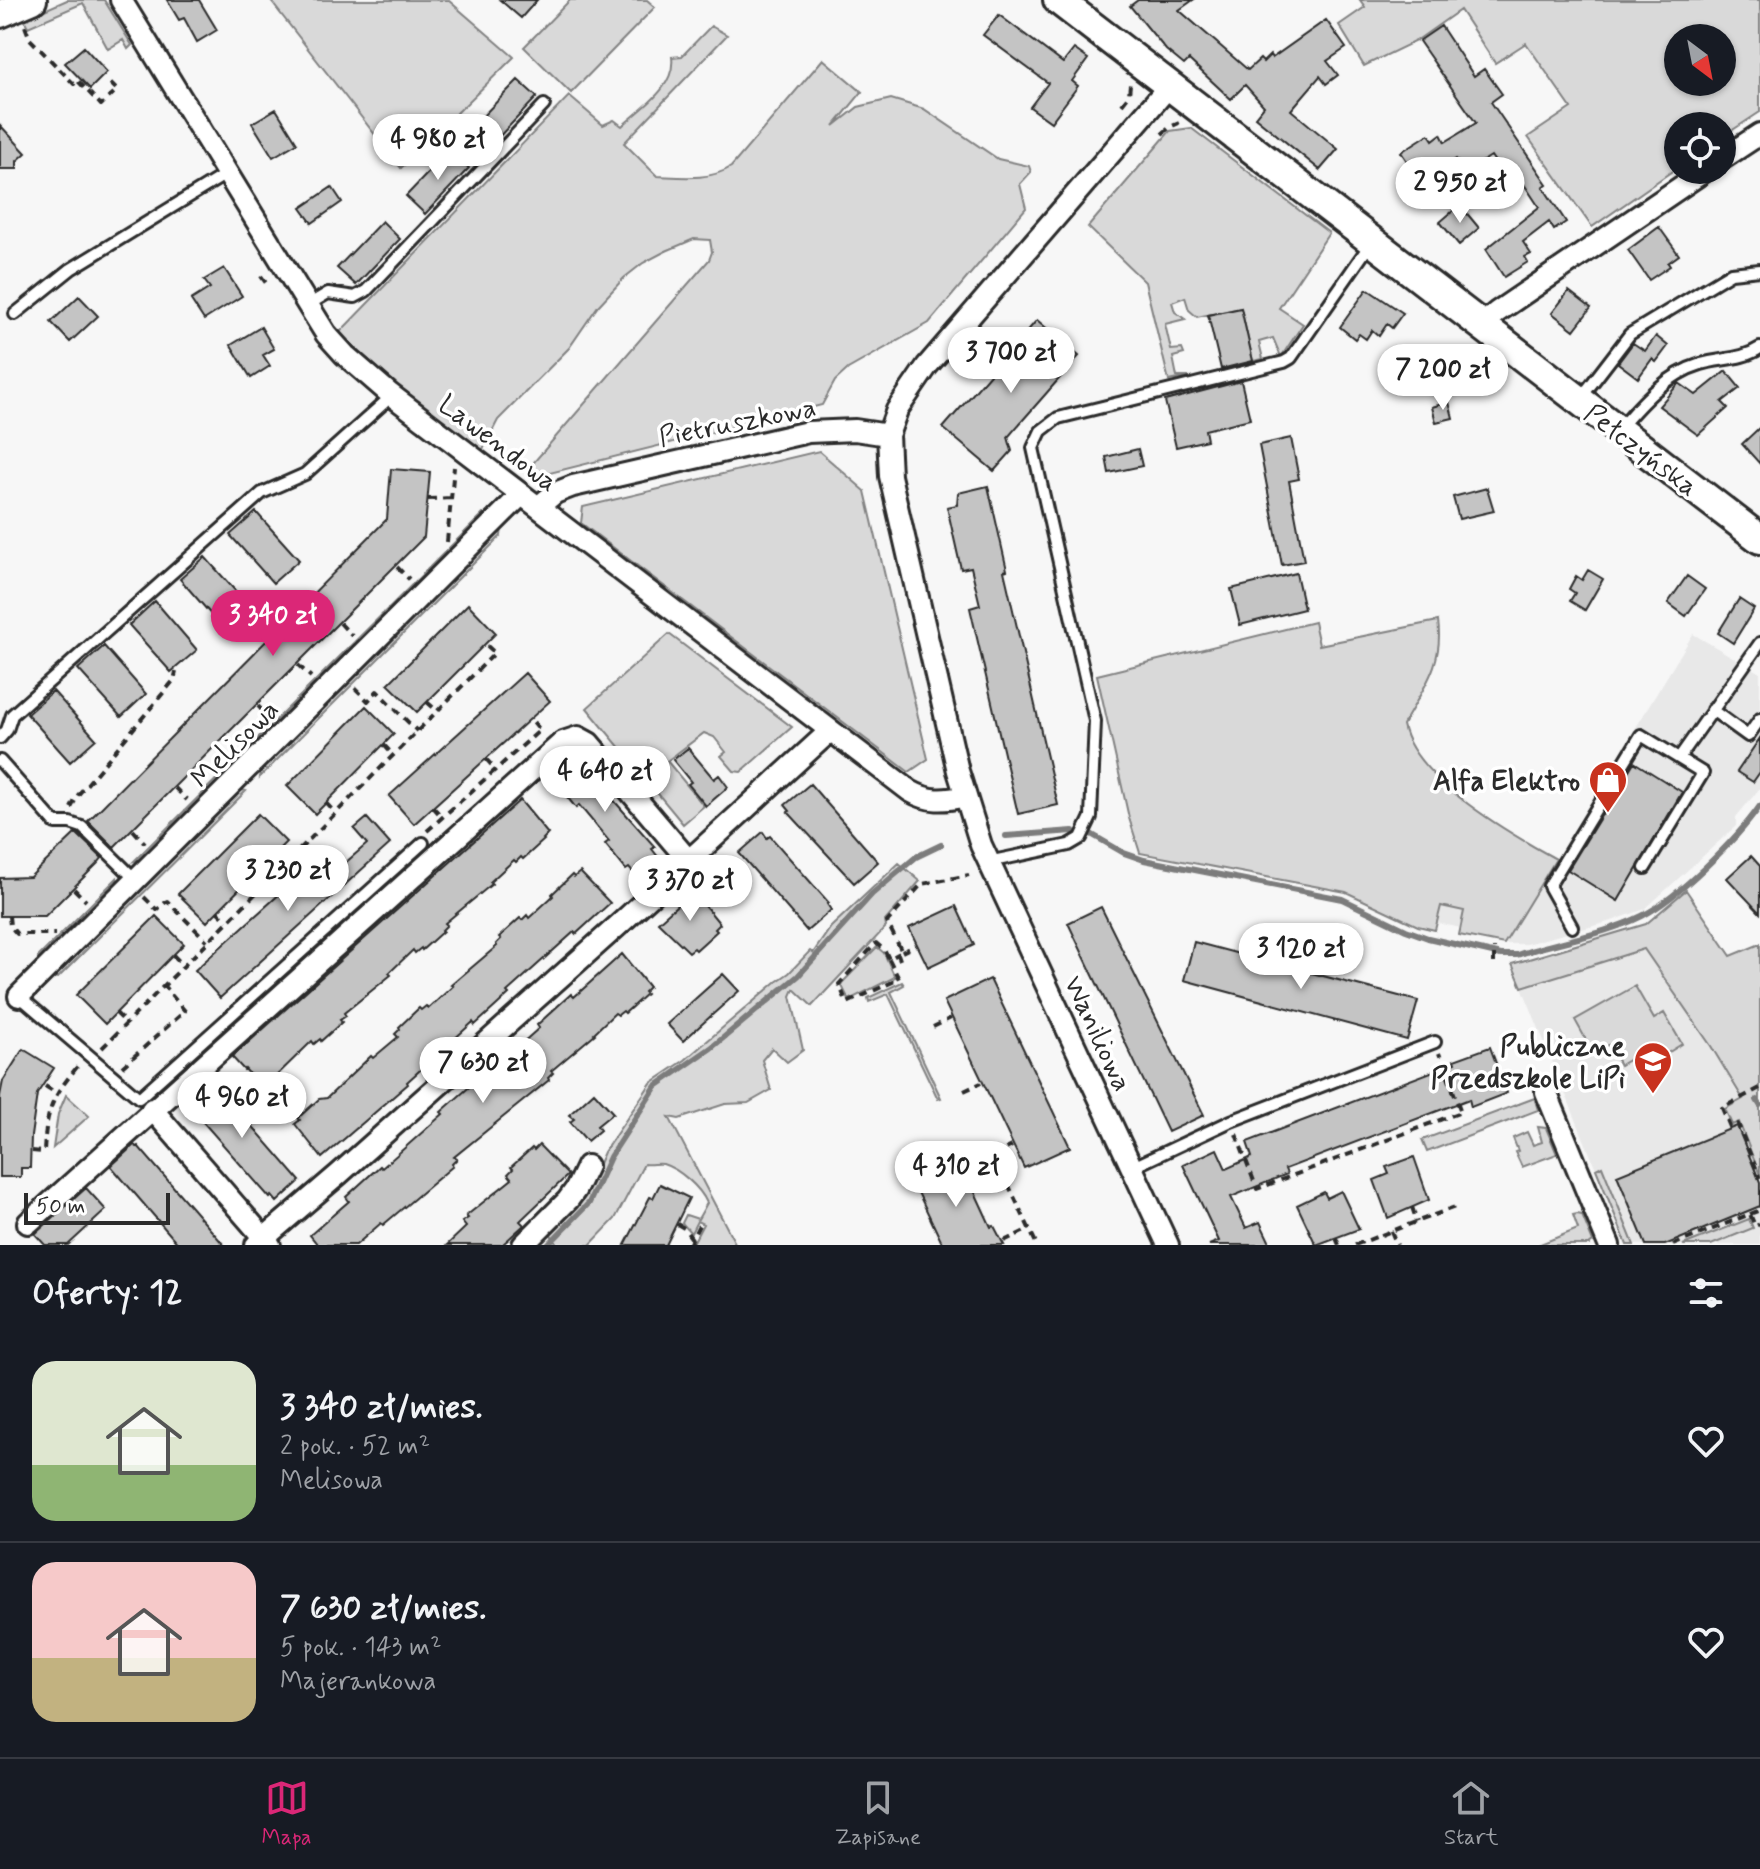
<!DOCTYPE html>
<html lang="pl">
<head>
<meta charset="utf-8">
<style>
	body { margin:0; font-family:Mynerve,sans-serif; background:#20242c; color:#f1f3f6; height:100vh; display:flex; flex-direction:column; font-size:30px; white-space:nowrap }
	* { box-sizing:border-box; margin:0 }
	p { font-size:26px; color:#9ea1a6 }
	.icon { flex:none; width:44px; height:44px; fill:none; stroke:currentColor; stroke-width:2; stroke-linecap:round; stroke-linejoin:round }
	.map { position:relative; height:1245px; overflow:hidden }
	.drawer { display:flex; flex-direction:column; background:#171b24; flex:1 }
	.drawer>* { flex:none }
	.needle { width:52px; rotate:148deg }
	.buttons { position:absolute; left:1664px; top:24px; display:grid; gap:16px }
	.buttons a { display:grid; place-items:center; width:72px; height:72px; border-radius:50%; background:#171b24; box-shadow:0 2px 6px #0004; font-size:40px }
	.scale { position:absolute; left:24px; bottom:20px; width:146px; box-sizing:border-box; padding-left:8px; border:4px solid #2b2b2b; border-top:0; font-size:22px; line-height:28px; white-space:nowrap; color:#2b2b2b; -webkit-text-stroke:6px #fff; paint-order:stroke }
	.price { position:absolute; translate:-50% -68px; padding:0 18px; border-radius:28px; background:#fff; color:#222; font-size:26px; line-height:52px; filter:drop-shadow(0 2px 4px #0008) }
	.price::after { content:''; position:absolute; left:50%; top:48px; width:24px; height:18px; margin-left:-12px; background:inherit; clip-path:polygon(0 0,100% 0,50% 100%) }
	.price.active { background:#db2777; color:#fff }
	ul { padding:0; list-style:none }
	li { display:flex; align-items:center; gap:24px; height:200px; padding:0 32px }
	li+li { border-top:2px solid #363941 }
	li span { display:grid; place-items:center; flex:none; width:224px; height:160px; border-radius:24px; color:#555 }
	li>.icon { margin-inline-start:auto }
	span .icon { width:96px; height:96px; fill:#fffc; stroke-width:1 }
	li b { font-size:34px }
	h2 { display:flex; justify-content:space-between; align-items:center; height:96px; padding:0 32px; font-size:34px }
	.menu { display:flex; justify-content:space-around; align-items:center; height:112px; border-top:2px solid #363941; background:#171b24; font-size:22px; color:#9ea1a6 }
	.menu a { display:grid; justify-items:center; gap:4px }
	.menu .active { color:#db2777 }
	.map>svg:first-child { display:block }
	.built { fill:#e8e8e8 }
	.green { fill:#d9d9d9; stroke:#828282; stroke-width:2; fill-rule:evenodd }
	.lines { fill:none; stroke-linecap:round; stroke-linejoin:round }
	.stream { stroke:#7b7b7b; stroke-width:6 }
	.building { fill:#c4c4c4; stroke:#2b2b2b; stroke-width:2 }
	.service-casing { stroke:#2b2b2b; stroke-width:16 }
	.minor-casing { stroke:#2b2b2b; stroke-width:26 }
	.tertiary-casing { stroke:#2b2b2b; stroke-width:32 }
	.secondary-casing { stroke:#2b2b2b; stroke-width:34 }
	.path { stroke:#2b2b2b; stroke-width:4; stroke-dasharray:8 6; stroke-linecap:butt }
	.service { stroke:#fff; stroke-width:10 }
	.minor { stroke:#fff; stroke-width:20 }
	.tertiary { stroke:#fff; stroke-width:26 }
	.secondary { stroke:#fff; stroke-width:28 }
	.labels { text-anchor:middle; stroke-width:7; stroke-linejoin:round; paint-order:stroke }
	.street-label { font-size:28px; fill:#2b2b2b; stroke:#fff }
	.poi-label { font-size:28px; font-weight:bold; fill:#2b2b2b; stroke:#fff; text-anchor:end }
</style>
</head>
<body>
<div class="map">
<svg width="1760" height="1245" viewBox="0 0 1760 1245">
	<rect width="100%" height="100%" fill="#f7f7f7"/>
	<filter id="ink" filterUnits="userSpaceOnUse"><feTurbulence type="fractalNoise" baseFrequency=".0125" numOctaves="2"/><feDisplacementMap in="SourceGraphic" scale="16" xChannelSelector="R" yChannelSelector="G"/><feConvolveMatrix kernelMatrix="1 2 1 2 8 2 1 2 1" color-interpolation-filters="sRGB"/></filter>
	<g filter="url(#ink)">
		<!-- built -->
		<path class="built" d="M1693,634L1760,673V788L1736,817V826L1645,909L1612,921L1526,944H1504Z
			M1441,906L1465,911L1461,928L1437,923Z
			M1644,949L1711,1046L1760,1133V1245H1627L1522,987Z"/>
		<!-- green -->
		<path class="green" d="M67,0H104L132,45L128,49L123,40L108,49L83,3L28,27L24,19Z
			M270,0H448L514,57L401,168Z
			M570,0H647L655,7L571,93L524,47Z
			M1360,0H1760V112L1722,137V126H1678V167L1592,227L1528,137L1571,108L1526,43L1495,63L1460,10L1416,41L1364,66L1339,25L1365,7ZM1722,38V82H1678V38Z
			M711,26L727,35L624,143L657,176C681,177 709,181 731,167L823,59L862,92L834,126L858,107L891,99L924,109L998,159L1029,166L1031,172L1020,184L1026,208L929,323L848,369L835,381L822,405L530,478L534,462L709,260L712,252L710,240L694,239L666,251L643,263L624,278L598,306L569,348L498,420L481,453L408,396L339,333L569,96L603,125L614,120L622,126C642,108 676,87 672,57L682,56Z
			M1191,128L1329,233L1279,308L1303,324L1281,357L1273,338L1259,342L1263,359L1253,361L1241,308L1197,317L1189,310L1185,297L1172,302L1175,312L1185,319L1165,324L1171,350L1182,349L1184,354L1173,357L1177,377H1189L1169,381L1145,282L1088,227L1170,131Z
			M819,451L865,491L928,759L909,772L581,523L583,507Z
			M483,514L490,515L145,858L134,861Z
			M502,528L501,536L260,777L261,768Z
			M1438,621C1444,665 1423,688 1403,725C1414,779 1510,834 1556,859L1504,944L1459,935L1464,911L1441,906L1435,930L1418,926L1346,892L1140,853L1129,818L1097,675L1314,622L1319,645Z
			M669,634L792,727L741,772L734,771L721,756L726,752L714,737L704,733L667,761L704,806L683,824L587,708Z
			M242,790L246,791L58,978L52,977Z
			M899,863L920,881L885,921L886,927L812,1006L794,989L791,996L803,1050L787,1062L772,1048L762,1060L771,1090L748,1103L725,1104L679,1119L669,1117L736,1245H692L703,1224L697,1221L691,1233L682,1223L686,1215L698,1219L707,1203C700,1187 679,1169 663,1164C656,1163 651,1165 644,1164L615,1219L590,1245H557L549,1231L583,1200L604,1152L651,1083L685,1060L776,982L789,973L810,951L813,953L831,927Z
			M117,878V886L39,964L38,957Z
			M1686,890L1731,956L1760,944V1175L1739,1122L1732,1125L1725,1109L1743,1099L1711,1046L1644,949L1522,987L1512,964L1646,924Z
			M877,947L884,953L895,977L849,1000L841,984Z
			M902,982L904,985L891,992L941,1098L938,1099L888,994L869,1002L868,998Z
			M1635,986L1654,1019L1664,1013L1682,1044L1653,1062L1646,1050L1620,1065L1609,1045L1594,1054L1575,1020Z
			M66,1095L89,1116L53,1148L58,1114Z
			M1540,1096L1535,1100L1538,1110L1427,1152L1422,1140Z
			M1538,1127L1546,1128L1557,1154L1522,1167L1515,1152L1518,1151L1513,1138L1527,1132L1533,1145L1542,1142Z
			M1602,1166L1634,1245H1627L1596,1169Z
			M1577,1214L1582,1215L1593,1242L1589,1245H1538L1578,1229L1573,1215Z
			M1749,1219L1753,1228L1711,1245H1683Z"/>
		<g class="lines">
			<!-- stream -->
			<path class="stream" d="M1091,834L1124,853L1144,860L1342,899L1406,930L1428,938L1501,955H1517C1558,941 1604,935 1642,916C1678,898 1737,839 1760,806
				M1006,836L1073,831
				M1757,1100L1760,1105
				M548,1245L589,1203L610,1157L656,1086L711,1048L798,976L872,894L916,857L941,845"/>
		</g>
		<!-- building -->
		<path class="building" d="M167,0H199L217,30L197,42L184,18L179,20Z
			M500,0H537L521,18Z
			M1138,0H1193L1179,10L1248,70L1260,59L1263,62L1270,55L1272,58L1326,20L1346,48L1327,61L1338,75L1326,84L1320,76L1291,110L1338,149L1320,170L1255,117L1264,106L1245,85L1231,99L1189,60L1184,65L1166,50L1130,6Z
			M999,15L1063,63L1074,49L1088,59L1072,81L1078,86L1051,122L1030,107L1048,83L983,35Z
			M1441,26L1474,76L1484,69L1502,94L1491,102L1547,184L1543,187L1566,222L1554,230L1549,222L1523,242L1531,254L1525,257L1528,262L1504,277L1486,249L1539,207L1512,166L1502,172L1491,156L1466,172L1456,159L1421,182L1401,152L1429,134L1433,140L1441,134L1445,142L1476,123L1419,41Z
			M84,47L107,72L90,89L65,63Z
			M518,80L537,97L493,143L474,125Z
			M276,109L297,143L273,157L252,123Z
			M0,125L26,153L17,161V169H0Z
			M450,150L469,168L425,214L406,196Z
			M332,187L342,202L312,223L301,208Z
			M1460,205L1479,228L1459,245L1440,222Z
			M382,221L400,239L356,285L337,268Z
			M1659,227L1679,255L1668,263L1670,266L1649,280L1628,250Z
			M224,268L242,296L204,320L191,300L210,288L204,280Z
			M1367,289L1403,313L1392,328L1387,324L1379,336L1372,330L1366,339L1359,334L1355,339L1340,327Z
			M1569,291L1591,308L1574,330L1552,313Z
			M79,296L98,316L70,342L51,322Z
			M1241,308L1253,361L1221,369L1208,315Z
			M1037,320L1079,356L1008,437L1012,451L994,471L943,428Z
			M261,327L274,349L263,355L270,366L251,378L231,345Z
			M1656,336L1668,346L1656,362L1652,359L1638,378L1618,363L1633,343L1645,351Z
			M1726,371L1740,388L1722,402L1728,408L1698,435L1659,406L1679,383L1696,395Z
			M1241,381L1250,419L1205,430L1207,440L1176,447L1165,401Z
			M1449,402L1453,418L1436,422L1432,407Z
			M1760,427V464L1742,444Z
			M1291,438L1299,479L1289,481L1304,561L1282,565L1259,445Z
			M1138,449L1142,466L1109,473L1106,457Z
			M391,469L430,472L424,537L114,847L88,821L387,519Z
			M988,486L1007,570L1004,571L1058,805L1018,814L970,608L980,605L971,567L961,569L947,507L957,505L958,493Z
			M1487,488L1494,511L1459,519L1453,497Z
			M256,512L299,560L273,583L230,535Z
			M205,557L248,605L222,627L180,579Z
			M1588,570L1603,579L1585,610L1570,601L1575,593L1569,589L1576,576L1582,580Z
			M1296,573L1304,609L1240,625L1231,589Z
			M1687,576L1705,589L1686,616L1668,603Z
			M1739,599L1754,609L1733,643L1718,633Z
			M155,601L197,650L171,672L129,625Z
			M468,604L496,633L417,712L388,684Z
			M104,646L146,694L121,717L78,669Z
			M525,673L550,701L414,824L389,796Z
			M53,691L96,739L70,762L27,714Z
			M366,706L394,734L315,814L287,786Z
			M1760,738V772L1753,782L1737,772Z
			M688,748L714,779L719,775L728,787L706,806L688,784L691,782L673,760Z
			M573,752L581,761L583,759L604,785L602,787L609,795L655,847L652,849L659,858L636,876L629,868L626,870L605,844L609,841L579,805L576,808L555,782L557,780L551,771Z
			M1634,762L1682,792L1618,901L1568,870Z
			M810,784L878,862L854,883L788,812L790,811L785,805Z
			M520,800L548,834L543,839L544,840L523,859L521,857L516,862L514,860L490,882L492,884L445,923L447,925L442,930L443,931L422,950L421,948L415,953L413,950L389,973L391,975L344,1013L346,1016L340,1020L342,1022L321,1041L320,1039L314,1044L312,1041L268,1084L267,1082L261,1087L245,1069L244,1070L232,1057Z
			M258,814L286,842L207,922L178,894Z
			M367,818L390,844L220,998L195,970L331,848L345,863L367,844L354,829Z
			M763,832L767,838L770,836L829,903L827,904L831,910L807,931L739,853Z
			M76,833L102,858L98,863L45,916H0V878L30,877Z
			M1751,856L1760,866V913L1727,878Z
			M580,872L610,903L576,934L574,932L507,992L509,994L496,1006L475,1025L473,1022L407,1082L408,1084L322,1158L295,1124L300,1120L298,1118L319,1099L327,1098L371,1056L373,1058L398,1037L395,1034L400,1029L399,1027L419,1008L421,1010L426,1006L429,1008L453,986L451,985L497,946L496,944L501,939L499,937L520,918L522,920L527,915L529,918L553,896L552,894L572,875L574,877Z
			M693,891L720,924L715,929L717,931L696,950L694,948L689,952L658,922Z
			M956,906L974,945L928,967L909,928Z
			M1101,907L1204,1115L1168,1132L1068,923Z
			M156,916L184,944L105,1024L76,995Z
			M1194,942L1418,1001L1407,1040L1184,980Z
			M622,954L649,987L644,992L646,994L625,1013L623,1011L618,1015L615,1013L594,1033L595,1034L551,1071L553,1073L548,1078L549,1080L454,1157L457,1159L452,1164L453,1166L383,1225L381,1223L356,1245H318L310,1235L349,1201L346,1197L380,1166L382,1168L443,1114L441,1112L476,1081L477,1083L539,1028L537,1025L571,994L574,997Z
			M723,974L739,991L683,1041L667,1024Z
			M990,979L1070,1147L1024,1168L944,1001Z
			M1490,1047L1507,1093L1471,1107L1469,1099L1285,1169L1287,1174L1231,1197L1246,1228L1260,1222L1271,1245H1209L1219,1241L1183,1165L1217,1149L1226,1169L1252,1157L1247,1142L1455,1063L1454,1060Z
			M23,1049L54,1068L37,1094L31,1136L30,1168H21V1177H0V1096L3,1081Z
			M210,1077L300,1181L277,1202L272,1196L270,1198L188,1105L190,1103L186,1098Z
			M594,1092L613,1113L597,1126L600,1130L587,1141L570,1122L574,1119L569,1115Z
			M1737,1126L1760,1182V1206L1665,1245H1646L1617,1175Z
			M134,1145L137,1147L138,1146L224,1245H179L111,1166Z
			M539,1145L568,1175L520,1221L524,1225L502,1245H447L466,1227L462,1222L468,1218L466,1216L512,1179L508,1174L513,1169L511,1167L532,1148L534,1150Z
			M1414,1157L1429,1200L1388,1218L1374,1180L1389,1174L1386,1167Z
			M961,1162L991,1227L994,1226L1004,1245H943L914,1184Z
			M660,1184L689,1198L666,1245H625L650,1197L653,1198Z
			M86,1188L106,1210L68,1245H45L35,1234Z
			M1341,1191L1359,1229L1316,1245L1297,1205L1324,1192L1327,1198Z"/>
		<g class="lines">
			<!-- service casing -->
			<g class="service-casing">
				<path id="service" d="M308,305L328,293L355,297L366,291L544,105
					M15,314L71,269L226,174
					M1580,399L1630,334L1731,273L1760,270
					M1619,429C1641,403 1667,374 1701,364C1721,358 1742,360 1760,348
					M1712,710L1748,736L1760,719
					M0,738L7,730L12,715L262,493L305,474L385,402L390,394
					M1679,758L1760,643
					M0,761L55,823H70L82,827L136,880
					M988,862L1069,845L1081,838L1091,817L1095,721L1033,448L1041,431L1058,418L1284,362L1291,358L1371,243
					M1572,927L1549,886L1641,735L1703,773L1645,868
					M19,996L139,1098L423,843
					M1131,1168L1231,1121L1435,1042"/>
			</g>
			<!-- minor casing -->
			<g class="minor-casing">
				<path id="minor" d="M121,0L308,305L326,334L345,355L390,394L910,791C929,802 944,801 965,796
					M1722,159L1760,134
					M1481,325L1497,312L1706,170
					M538,507L555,493L573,486L808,432L855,430L888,435
					M19,996L521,495
					M1546,1092L1609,1245
					M152,1109L270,1245
					M28,1223L563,742L578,737L589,743L689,861
					M256,1245L339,1174L623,921L830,731
					M523,1245L568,1200L576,1189L587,1166
					M1168,1245L981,845L958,771L890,476L888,435L897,410L927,366L1170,85"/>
			</g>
			<!-- tertiary casing -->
			<g class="tertiary-casing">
				<path id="tertiary" d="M0,14L33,0"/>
			</g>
			<!-- secondary casing -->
			<g class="secondary-casing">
				<path id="secondary" d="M1058,0L1760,539"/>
			</g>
			<!-- path -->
			<path class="path" d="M25,26L30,39L74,84L77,80L101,105L117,90L108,81
				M1122,104L1129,95L1130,84
				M1162,134L1170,127L1179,123
				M261,276L266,283L270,280
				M428,499L451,498
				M447,542L454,467
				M397,567L409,579
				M340,623L352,636
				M298,665L311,677
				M355,688L368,701L377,691L417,731
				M427,702L437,711
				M258,706L269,718
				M384,745L393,755
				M216,747L228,759
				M486,759L495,769
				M175,788L187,800
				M326,803L335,813
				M433,807L442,817
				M71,808L78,795L174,680L176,672
				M133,830L145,843
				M427,831L540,730L531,719
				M275,854L285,863
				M74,889L86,901
				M144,897L157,910L167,901L207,941
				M217,911L227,921
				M9,916L10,926L17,934H55
				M902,952L916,945
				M173,955L183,965
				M889,959L899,979L847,1003L839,984L876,943L885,951L889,959L898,954
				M900,960L898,954L902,952L887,922L922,884L969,875
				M1494,963V948
				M116,1013L126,1023
				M933,1027L951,1018
				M102,1048L495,653L485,644
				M122,1067L185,1011L163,985
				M45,1086L56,1093
				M1760,1088L1722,1108L1730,1127L1738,1124L1760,1178
				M964,1091L981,1083
				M1236,1134L1257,1189L1461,1112L1439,1053
				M32,1151L44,1152C46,1110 52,1097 78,1066
				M994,1155L1012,1146
				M970,1178L998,1164
				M1008,1184L1037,1245
				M1412,1207L1417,1222
				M1750,1214L1760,1210
				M677,1224L684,1228L692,1239
				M1391,1231L1397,1245
				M1336,1238L1339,1245
				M1004,1241L1029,1229
				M689,1245L700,1223
				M1355,1245L1455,1207
				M1673,1245L1750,1214L1755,1226L1760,1224"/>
			<!-- service -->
			<use href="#service" class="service"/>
			<!-- minor -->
			<use href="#minor" class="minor"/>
			<!-- tertiary -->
			<use href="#tertiary" class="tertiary"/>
			<!-- secondary -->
			<use href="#secondary" class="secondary"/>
		</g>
	</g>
	<!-- icons -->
	<defs>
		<g id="shop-pin" transform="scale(2)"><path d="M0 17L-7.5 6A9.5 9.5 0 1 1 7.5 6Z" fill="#c8321e" stroke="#fff"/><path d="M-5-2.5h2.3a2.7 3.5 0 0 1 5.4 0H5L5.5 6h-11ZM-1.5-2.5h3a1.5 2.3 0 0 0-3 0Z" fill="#fff"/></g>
		<g id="school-pin" transform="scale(2)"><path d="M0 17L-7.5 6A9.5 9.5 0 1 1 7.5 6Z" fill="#c8321e" stroke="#fff"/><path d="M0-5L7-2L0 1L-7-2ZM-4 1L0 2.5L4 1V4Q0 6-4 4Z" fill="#fff"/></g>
	</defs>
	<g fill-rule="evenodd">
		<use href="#shop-pin" x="1608" y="780"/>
		<use href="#school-pin" x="1653" y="1061"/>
	</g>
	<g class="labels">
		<!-- street labels -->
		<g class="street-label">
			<text transform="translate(737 421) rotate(-11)" y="10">Pietruszkowa</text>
			<text transform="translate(499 442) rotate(37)" y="10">Lawendowa</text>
			<text transform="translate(1642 449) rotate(37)" y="10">Pełczyńska</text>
			<text transform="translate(234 743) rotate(-45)" y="10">Melisowa</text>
			<text transform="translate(1099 1033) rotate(65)" y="10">Waniliowa</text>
		</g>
		<!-- poi labels -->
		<g class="poi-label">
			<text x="1580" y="790">Alfa Elektro</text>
			<text x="1625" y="1055">Publiczne<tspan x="1625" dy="32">Przedszkole LiPi</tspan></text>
		</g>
	</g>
</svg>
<div class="buttons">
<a><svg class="needle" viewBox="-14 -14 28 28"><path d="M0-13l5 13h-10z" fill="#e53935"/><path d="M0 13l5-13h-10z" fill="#9ea1a6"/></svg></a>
<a><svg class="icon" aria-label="locate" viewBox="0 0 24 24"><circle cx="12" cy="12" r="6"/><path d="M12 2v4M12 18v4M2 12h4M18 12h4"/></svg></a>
</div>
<div class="scale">50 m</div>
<b class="price" style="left:438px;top:182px">4 980 zł</b>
<b class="price" style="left:1460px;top:225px">2 950 zł</b>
<b class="price" style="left:1011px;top:395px">3 700 zł</b>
<b class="price" style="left:1443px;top:412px">7 200 zł</b>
<b class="price active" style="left:273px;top:658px">3 340 zł</b>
<b class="price" style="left:605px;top:814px">4 640 zł</b>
<b class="price" style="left:288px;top:913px">3 230 zł</b>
<b class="price" style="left:690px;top:923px">3 370 zł</b>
<b class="price" style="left:1301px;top:991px">3 120 zł</b>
<b class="price" style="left:483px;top:1105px">7 630 zł</b>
<b class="price" style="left:242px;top:1140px">4 960 zł</b>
<b class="price" style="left:956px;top:1209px">4 310 zł</b>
</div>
<section class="drawer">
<h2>Oferty: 12<svg class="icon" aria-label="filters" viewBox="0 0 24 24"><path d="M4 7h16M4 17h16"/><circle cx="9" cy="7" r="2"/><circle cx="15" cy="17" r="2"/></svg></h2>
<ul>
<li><span style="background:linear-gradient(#dfe7d0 65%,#8fb573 0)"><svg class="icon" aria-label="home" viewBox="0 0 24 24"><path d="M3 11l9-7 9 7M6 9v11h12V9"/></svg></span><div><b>3 340 zł/mies.</b><p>2 pok. · 52 m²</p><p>Melisowa</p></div><svg class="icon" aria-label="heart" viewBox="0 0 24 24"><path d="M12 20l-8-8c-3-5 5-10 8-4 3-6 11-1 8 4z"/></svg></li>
<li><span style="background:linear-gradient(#f6c9c9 60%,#c2b280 0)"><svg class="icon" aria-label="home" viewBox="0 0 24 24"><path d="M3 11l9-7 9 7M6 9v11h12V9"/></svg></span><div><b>7 630 zł/mies.</b><p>5 pok. · 143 m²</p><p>Majerankowa</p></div><svg class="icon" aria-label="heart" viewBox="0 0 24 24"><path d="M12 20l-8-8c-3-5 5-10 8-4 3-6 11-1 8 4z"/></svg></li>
</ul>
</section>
<nav class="menu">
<a class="active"><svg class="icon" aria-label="map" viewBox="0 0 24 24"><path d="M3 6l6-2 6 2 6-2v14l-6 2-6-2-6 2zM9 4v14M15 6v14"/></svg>Mapa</a>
<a><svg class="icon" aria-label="saved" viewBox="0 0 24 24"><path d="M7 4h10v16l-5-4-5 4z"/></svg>Zapisane</a>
<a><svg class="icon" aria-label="home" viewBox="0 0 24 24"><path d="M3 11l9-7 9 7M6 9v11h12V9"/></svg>Start</a>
</nav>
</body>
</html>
